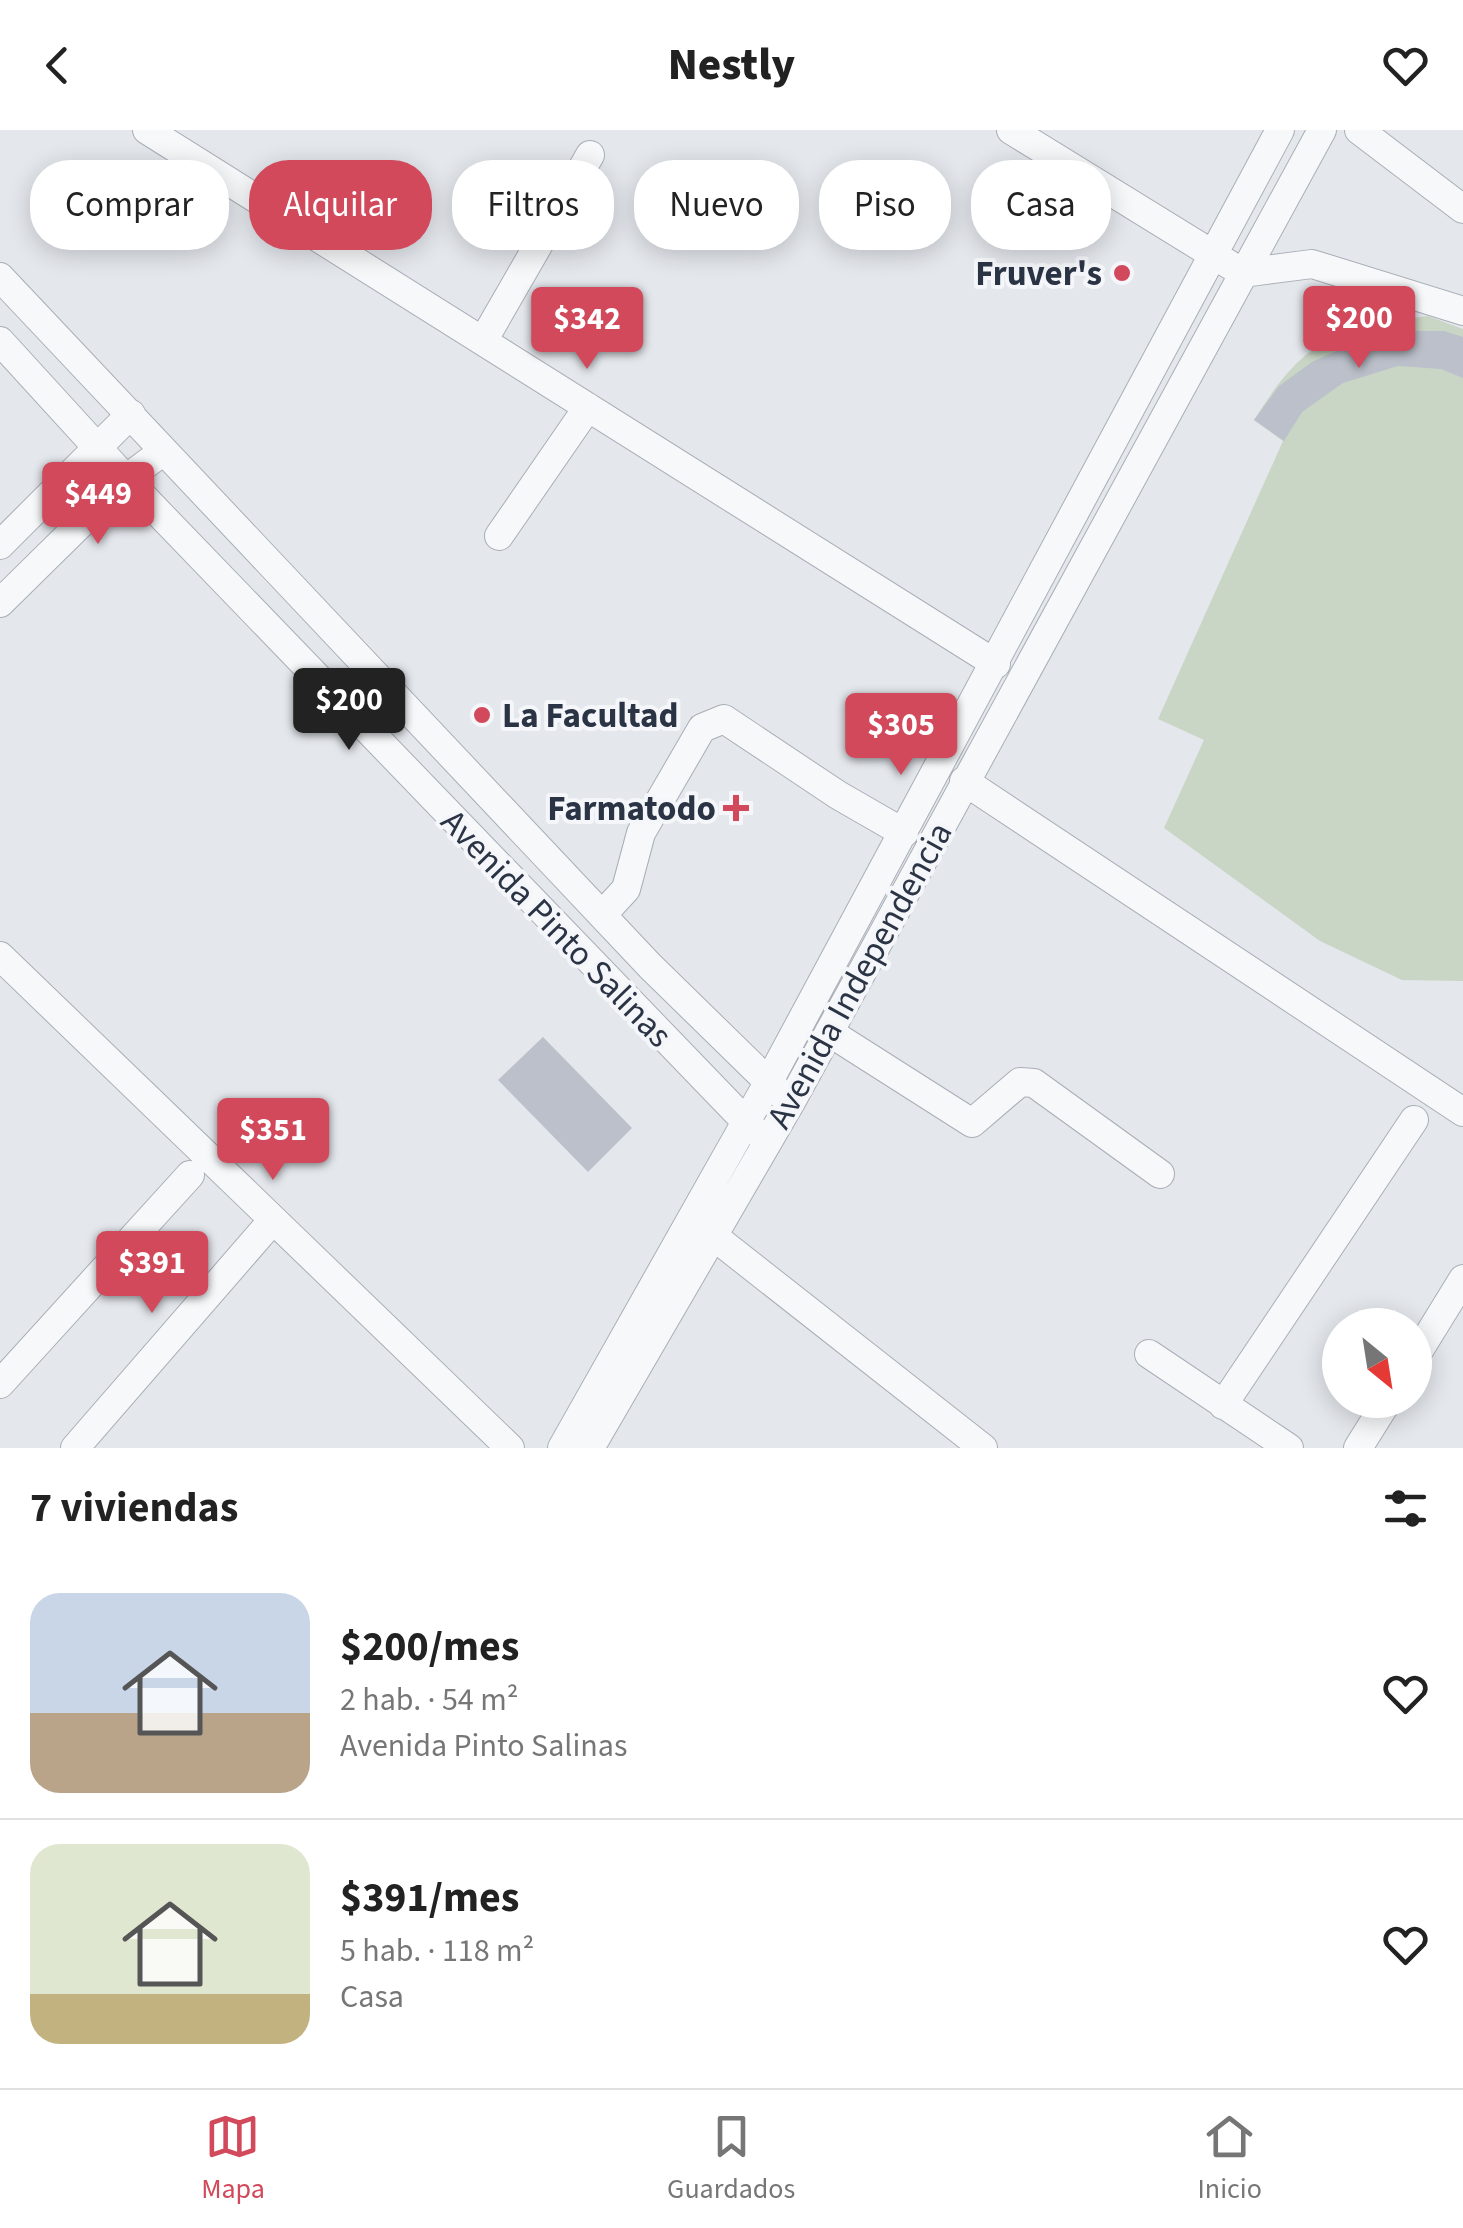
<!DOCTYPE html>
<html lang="es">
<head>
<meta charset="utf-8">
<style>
	body { margin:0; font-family:"Source Sans 3",sans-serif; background:#f2f2f2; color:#222; height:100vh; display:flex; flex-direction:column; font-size:38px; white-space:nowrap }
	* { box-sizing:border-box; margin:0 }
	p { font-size:32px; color:#767676 }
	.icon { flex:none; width:55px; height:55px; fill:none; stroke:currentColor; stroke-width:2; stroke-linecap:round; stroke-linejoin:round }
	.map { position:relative; height:1318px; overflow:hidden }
	.sheet { display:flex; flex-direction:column; background:#fff; flex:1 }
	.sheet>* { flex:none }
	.top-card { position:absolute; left:30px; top:30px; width:1405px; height:90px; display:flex; gap:20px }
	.needle { width:65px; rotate:150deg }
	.buttons { position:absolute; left:1322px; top:1178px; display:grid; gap:20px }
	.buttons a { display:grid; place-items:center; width:110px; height:110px; border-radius:50%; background:#fff; box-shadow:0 5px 25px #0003; font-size:50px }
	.price { position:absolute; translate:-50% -85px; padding:0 22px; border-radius:10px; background:#d1495b; color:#fff; font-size:32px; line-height:65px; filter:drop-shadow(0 2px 5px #0008) }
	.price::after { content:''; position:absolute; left:50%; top:60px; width:30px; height:22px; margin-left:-15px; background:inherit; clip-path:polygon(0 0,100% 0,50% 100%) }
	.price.current { background:#222; color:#fff }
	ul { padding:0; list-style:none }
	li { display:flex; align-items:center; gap:30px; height:250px; padding:0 30px }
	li+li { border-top:2px solid #e0e0e0 }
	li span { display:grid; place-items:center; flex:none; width:280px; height:200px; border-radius:30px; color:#555 }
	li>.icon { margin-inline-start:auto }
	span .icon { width:120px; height:120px; fill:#fffc; stroke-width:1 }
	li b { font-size:42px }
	h2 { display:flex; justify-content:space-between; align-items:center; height:120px; padding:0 30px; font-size:42px }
	.pill { padding:0 35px; border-radius:40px; background:#fff; box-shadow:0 5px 25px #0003; font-size:35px; line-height:90px }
	.pill.current { background:#d1495b; color:#fff }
	header { display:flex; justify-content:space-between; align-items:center; height:130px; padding:0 30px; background:#fff; font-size:45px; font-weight:800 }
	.menu { display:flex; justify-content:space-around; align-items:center; height:140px; border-top:2px solid #e0e0e0; background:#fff; font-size:28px; color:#767676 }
	.menu a { display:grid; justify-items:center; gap:5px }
	.menu .current { color:#d1495b }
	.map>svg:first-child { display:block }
	.green { fill:#c9d6c5 }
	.building { fill:#bbc0ca }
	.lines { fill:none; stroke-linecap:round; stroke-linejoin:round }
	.minor-casing { stroke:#a9aeb7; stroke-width:30 }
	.minor { stroke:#f7f8fa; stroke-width:28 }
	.poi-dot { fill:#d1495b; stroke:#f4f6f9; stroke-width:4 }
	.labels { text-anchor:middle; stroke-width:8; stroke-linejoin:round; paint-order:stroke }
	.poi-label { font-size:35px; font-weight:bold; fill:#2b3445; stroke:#f4f6f9; text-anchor:end }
	.street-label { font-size:35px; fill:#2b3445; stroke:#f4f6f9 }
</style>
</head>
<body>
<header><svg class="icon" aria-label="back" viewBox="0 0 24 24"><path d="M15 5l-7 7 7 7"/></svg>Nestly<svg class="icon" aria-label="heart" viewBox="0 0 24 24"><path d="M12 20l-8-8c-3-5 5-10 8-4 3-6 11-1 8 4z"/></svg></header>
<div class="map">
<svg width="1463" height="1318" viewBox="0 0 1463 1318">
	<rect width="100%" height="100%" fill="#e4e7ec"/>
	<!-- green -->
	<path class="green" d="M1428,186L1463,199V851L1402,850L1320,811L1164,698L1204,610L1158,589L1283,311L1254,290C1306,207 1334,199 1428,186Z"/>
	<!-- building -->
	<path class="building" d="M1381,201H1444L1463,207V248L1441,239L1398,236L1343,253L1302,282L1284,311L1254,290L1279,256L1312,232Z
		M543,907L632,998L588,1042L498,950Z"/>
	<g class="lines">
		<!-- minor casing -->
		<g class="minor-casing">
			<path id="minor" d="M147,0L996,534
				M1011,0L1243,143L1312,134L1463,181
				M1359,0L1463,79
				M0,147L650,836L782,965
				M0,211L126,349L755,1001
				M483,211L590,25
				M499,406L588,277
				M0,415L131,284
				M0,473L126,349L162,322
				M964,651L1463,982
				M603,784L626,759L641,703L702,598L724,589L838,665L904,703
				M0,826L510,1318
				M829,902L972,993L1020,952L1034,953L1160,1044
				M712,1105L983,1318
				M1149,1224L1289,1318
				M1415,1227L1463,1149
				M0,1254L190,1045
				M1223,1275L1414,990
				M75,1318L272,1091
				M562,1318L768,953L1280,0
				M590,1318L791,972L1322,0
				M1358,1318L1388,1270"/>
		</g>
		<!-- minor -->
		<use href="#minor" class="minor"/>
	</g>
	<!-- markers -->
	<g class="poi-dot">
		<circle cx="1122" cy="143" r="10"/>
		<circle cx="482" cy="585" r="10"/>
		<path d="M731 663h10v10h10v10h-10v10h-10v-10h-10v-10h10z"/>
	</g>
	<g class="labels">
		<!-- poi labels -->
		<g class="poi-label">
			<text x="1102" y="155">Fruver's</text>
			<text x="502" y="597" text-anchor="start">La Facultad</text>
			<text x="716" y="690">Farmatodo</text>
		</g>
		<!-- street labels -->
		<g class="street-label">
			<text transform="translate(557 798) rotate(46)" y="12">Avenida Pinto Salinas</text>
			<text transform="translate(859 845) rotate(-61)" y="12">Avenida Independencia</text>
		</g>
	</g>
</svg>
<div class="buttons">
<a><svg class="needle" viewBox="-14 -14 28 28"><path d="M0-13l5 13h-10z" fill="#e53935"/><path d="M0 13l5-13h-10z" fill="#767676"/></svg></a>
</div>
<b class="price" style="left:1359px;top:241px">$200</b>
<b class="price" style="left:587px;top:242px">$342</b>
<b class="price" style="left:98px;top:417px">$449</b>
<b class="price current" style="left:349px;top:623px">$200</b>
<b class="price" style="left:901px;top:648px">$305</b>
<b class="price" style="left:273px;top:1053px">$351</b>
<b class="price" style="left:152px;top:1186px">$391</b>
<div class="top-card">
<a class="pill">Comprar</a>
<a class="pill current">Alquilar</a>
<a class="pill">Filtros</a>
<a class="pill">Nuevo</a>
<a class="pill">Piso</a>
<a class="pill">Casa</a>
</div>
</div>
<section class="sheet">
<h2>7 viviendas<svg class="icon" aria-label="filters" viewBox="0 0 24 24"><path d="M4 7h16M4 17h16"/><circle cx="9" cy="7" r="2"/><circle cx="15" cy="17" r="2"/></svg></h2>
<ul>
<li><span style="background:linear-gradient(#c9d6e8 60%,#b9a48a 0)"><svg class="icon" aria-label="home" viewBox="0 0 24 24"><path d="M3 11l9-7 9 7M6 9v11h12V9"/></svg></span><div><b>$200/mes</b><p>2 hab. · 54 m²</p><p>Avenida Pinto Salinas</p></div><svg class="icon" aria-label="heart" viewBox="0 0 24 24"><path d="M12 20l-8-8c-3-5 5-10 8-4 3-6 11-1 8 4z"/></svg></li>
<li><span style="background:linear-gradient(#dfe7d0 75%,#c2b280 0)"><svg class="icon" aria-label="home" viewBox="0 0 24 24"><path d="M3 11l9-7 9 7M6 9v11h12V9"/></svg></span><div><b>$391/mes</b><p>5 hab. · 118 m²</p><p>Casa</p></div><svg class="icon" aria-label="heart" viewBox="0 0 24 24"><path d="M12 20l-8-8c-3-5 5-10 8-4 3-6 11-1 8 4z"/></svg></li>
</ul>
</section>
<nav class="menu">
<a class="current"><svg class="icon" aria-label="map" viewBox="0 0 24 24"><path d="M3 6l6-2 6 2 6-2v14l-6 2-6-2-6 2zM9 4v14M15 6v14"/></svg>Mapa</a>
<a><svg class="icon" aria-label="saved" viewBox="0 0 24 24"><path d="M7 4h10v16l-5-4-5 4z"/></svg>Guardados</a>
<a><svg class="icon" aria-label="home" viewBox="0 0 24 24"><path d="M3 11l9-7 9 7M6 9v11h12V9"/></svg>Inicio</a>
</nav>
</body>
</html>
